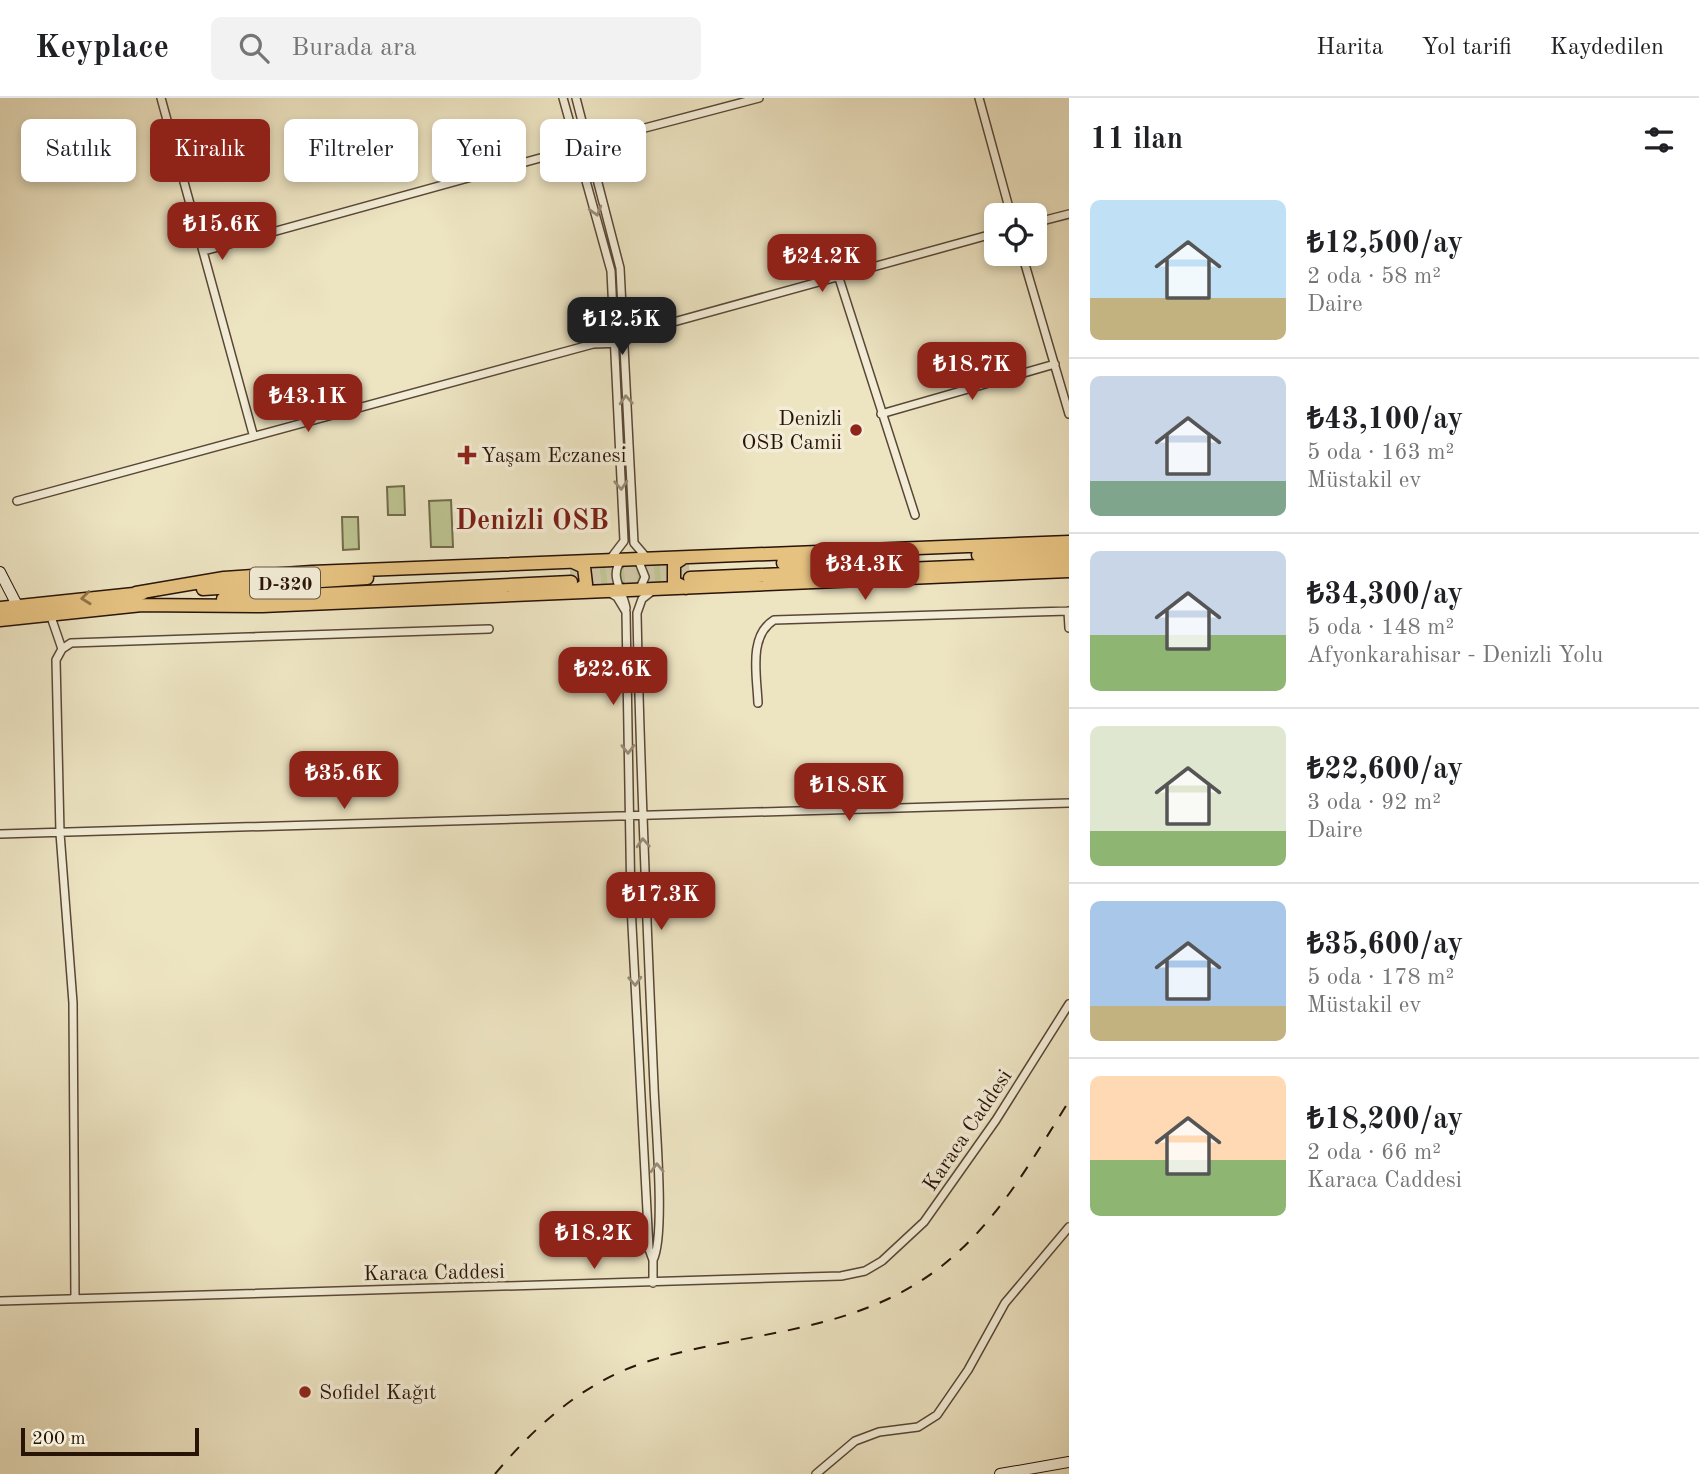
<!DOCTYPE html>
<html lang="tr">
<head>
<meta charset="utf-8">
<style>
	body { margin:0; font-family:"Old Standard TT",serif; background:#f2f2f2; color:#202124; height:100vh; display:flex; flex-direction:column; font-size:26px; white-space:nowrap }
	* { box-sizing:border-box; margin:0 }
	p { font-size:23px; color:#757577 }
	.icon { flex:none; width:38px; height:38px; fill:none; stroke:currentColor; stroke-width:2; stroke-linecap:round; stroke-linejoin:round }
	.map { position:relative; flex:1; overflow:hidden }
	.side { display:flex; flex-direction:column; background:#fff; width:630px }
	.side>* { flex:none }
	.guide { position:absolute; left:21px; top:21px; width:665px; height:63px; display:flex; gap:14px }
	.fabs { position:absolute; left:984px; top:105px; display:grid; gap:14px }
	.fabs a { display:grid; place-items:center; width:63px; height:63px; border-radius:10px; background:#fff; box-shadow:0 4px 10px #0003; font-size:35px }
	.scale { position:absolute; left:21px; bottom:18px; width:178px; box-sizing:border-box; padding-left:7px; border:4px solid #281307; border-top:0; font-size:19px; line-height:24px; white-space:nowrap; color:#281307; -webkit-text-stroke:5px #f3edd7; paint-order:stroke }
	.price { position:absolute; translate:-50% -60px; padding:0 16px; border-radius:14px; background:#8f2418; color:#fff; font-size:23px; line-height:46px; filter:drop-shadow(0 2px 4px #0008) }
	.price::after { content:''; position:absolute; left:50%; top:42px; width:21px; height:16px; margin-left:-10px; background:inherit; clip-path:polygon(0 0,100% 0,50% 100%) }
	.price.on { background:#222; color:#fff }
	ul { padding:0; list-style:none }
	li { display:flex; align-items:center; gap:21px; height:175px; padding:0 21px }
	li+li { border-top:2px solid #e0e0e0 }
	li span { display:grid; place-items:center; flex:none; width:196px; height:140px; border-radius:10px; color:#555 }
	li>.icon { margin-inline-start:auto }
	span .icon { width:84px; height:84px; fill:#fffc; stroke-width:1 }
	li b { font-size:30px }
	h2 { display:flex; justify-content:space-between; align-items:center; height:84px; padding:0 21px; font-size:30px }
	.tag { padding:0 24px; border-radius:10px; background:#fff; box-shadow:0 4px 10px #0003; font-size:24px; line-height:63px }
	.tag.on { background:#8f2418; color:#fff }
	header { display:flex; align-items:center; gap:42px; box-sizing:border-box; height:98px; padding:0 35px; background:#fff; border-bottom:2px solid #e0e0e0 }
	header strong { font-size:33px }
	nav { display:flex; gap:38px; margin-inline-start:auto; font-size:24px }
	.search { width:490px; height:63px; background:#f2f2f2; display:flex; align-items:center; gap:18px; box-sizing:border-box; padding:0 24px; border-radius:10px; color:#757577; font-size:26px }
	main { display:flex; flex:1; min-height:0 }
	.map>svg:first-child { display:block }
	.green { fill:#bcc390; stroke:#726b4c; stroke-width:2 }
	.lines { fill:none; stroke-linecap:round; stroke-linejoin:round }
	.highway-tunnel { stroke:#cfc5a6; stroke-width:12; stroke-dasharray:12 6; stroke-linecap:butt }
	.street-casing { stroke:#594736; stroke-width:10 }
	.secondary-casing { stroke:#281307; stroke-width:12 }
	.highway-casing { stroke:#281307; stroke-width:15 }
	.street { stroke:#f3edd7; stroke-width:7 }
	.secondary { stroke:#f3edd7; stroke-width:10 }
	.highway { stroke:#e6c281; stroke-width:12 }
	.rail { stroke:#281307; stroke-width:2; stroke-dasharray:12 12; stroke-linecap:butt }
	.oneway { stroke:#988b79 }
	.oneway2 { stroke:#90734a }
	.poi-dot { fill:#8f2418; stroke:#f3edd7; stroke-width:2.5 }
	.labels { text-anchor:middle; stroke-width:7; stroke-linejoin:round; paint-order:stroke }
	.shield { fill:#f3edd7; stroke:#655445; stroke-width:2 }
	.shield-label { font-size:19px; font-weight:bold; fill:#281307 }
	.poi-label { font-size:21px; fill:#281307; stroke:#f3edd7; text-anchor:start }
	.street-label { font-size:21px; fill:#281307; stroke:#f3edd7 }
	.district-label { font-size:28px; font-weight:bold; fill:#7a1f14; stroke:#f3edd7 }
</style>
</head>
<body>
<header>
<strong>Keyplace</strong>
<div class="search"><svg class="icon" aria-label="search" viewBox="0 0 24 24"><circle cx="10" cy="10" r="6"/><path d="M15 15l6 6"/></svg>Burada ara</div>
<nav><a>Harita</a><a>Yol tarifi</a><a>Kaydedilen</a></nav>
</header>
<main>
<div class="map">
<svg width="1069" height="1376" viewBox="0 0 1069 1376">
	<rect width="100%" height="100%" fill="#ede4c2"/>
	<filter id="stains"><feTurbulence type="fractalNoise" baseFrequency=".00286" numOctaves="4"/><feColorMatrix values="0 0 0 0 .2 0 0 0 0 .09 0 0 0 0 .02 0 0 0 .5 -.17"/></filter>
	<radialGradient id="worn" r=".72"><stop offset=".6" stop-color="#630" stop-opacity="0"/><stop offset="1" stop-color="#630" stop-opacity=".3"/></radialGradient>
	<!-- green -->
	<path class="green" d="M404,388L405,417H388L387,389Z
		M451,402L453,449H431L429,403Z
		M342,419H358L359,451L343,452Z
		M670,464L672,487L651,488L649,465Z
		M608,466L609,489L587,491L586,467Z
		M619 477a11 11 0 1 1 22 0a11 11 0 1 1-22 0Z"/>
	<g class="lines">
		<!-- highway-tunnel -->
		<path class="highway-tunnel" d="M570,472L689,468
			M571,484L690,480"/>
		<!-- street casing -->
		<g class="street-casing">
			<path id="street" d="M161,0L253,336
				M563,0L611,173L624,443L611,460
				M576,0L620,170L634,445L646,459
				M979,0L1011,117
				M562,53L575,43L603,41L759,0
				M1034,125L1069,116
				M204,153L562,54L590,52L603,41
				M1022,156L1069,316
				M838,177L915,417
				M593,246L612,232L640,233
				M881,316L1055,266
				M17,403L593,246L622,245L641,233L996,135
				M637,459L645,479L639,493
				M621,463C609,478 623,493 626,510
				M651,494L642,501L637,515C640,672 647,830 654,988C655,1021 666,1138 653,1162
				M610,495L617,499L626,514L631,808L649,1151L653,1162V1185
				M1068,513L1069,530
				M50,516L62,551
				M758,605C757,578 748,538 774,522L1069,513
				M0,736L1069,705
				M75,1200L73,905L60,735L56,562L62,551L71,545L489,531
				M0,1203L841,1178L865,1173L882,1163L924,1124L996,1022L1069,906
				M816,1376L855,1343L879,1334L918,1329L937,1317L968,1272L1005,1205L1069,1129"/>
		</g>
		<!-- secondary casing -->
		<g class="secondary-casing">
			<path id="secondary" d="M0,474L17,507
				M1000,1376L1069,1364"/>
		</g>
		<!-- highway casing -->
		<g class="highway-casing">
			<path id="highway" d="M978,457L1069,453
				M683,460L674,466V484L686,490
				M573,464L584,469L586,486L575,494
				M783,465L901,460
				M690,480L1069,464
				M203,491L367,480
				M136,495L224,480L312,474L1069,444
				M223,501L571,484
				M135,507L262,508L1069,473
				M0,510L143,495
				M0,522L142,507"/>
		</g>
		<!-- street -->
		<use href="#street" class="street"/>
		<!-- secondary -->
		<use href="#secondary" class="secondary"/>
		<!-- highway -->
		<use href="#highway" class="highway"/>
		<!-- rail -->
		<path class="rail" d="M495,1376C536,1327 584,1284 646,1264C730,1237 820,1237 900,1195C981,1153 1022,1078 1069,1003"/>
	</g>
	<!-- one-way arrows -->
	<defs><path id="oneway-chevron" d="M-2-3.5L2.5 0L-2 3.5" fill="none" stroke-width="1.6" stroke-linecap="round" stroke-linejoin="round" transform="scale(1.75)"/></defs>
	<g class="oneway">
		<use href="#oneway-chevron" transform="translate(596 113) rotate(74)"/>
		<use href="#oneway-chevron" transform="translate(626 302) rotate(-93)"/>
		<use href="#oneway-chevron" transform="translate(621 387) rotate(87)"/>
		<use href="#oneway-chevron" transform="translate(628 651) rotate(89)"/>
		<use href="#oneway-chevron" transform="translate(643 745) rotate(-93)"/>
		<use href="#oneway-chevron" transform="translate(635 883) rotate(87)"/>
		<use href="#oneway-chevron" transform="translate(657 1070) rotate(-92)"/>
	</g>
	<use class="oneway2" href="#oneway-chevron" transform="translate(86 500) rotate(174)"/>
	<!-- markers -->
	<g class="poi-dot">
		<circle cx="856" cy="332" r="7"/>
		<path d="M463.5 346.5h7v7h7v7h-7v7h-7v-7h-7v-7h7z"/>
		<circle cx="305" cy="1294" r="7"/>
	</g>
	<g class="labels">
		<!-- shield labels -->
		<rect class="shield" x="250" y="469.5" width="70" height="31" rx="5"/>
		<g class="shield-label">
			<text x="285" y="492">D-320</text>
		</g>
		<!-- poi labels -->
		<g class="poi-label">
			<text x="842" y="327" text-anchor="end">Denizli<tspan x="842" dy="24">OSB Camii</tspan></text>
			<text x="481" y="364">Yaşam Eczanesi</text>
			<text x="319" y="1301">Sofidel Kağıt</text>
		</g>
		<!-- street labels -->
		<g class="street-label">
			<text transform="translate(967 1032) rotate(-56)" y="7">Karaca Caddesi</text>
			<text transform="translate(434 1174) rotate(-1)" y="7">Karaca Caddesi</text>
		</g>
		<!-- district labels -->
		<g class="district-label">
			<text x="532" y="431">Denizli OSB</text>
		</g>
	</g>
	<rect width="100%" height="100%" filter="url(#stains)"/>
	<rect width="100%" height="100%" fill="url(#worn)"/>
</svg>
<div class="fabs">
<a><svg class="icon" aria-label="locate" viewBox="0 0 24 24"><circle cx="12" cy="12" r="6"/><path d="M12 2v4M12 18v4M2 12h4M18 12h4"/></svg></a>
</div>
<div class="scale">200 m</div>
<b class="price" style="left:222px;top:164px">₺15.6K</b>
<b class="price" style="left:822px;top:196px">₺24.2K</b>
<b class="price on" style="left:622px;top:259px">₺12.5K</b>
<b class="price" style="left:972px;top:304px">₺18.7K</b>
<b class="price" style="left:308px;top:336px">₺43.1K</b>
<b class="price" style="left:865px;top:504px">₺34.3K</b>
<b class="price" style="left:613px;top:609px">₺22.6K</b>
<b class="price" style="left:344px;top:713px">₺35.6K</b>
<b class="price" style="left:849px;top:725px">₺18.8K</b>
<b class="price" style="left:661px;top:834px">₺17.3K</b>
<b class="price" style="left:594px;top:1173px">₺18.2K</b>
<div class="guide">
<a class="tag">Satılık</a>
<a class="tag on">Kiralık</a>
<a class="tag">Filtreler</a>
<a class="tag">Yeni</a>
<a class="tag">Daire</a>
</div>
</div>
<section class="side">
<h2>11 ilan<svg class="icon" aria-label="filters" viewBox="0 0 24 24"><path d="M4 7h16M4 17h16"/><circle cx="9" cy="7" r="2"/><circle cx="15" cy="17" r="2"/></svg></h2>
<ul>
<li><span style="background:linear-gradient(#bfe0f5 70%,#c2b280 0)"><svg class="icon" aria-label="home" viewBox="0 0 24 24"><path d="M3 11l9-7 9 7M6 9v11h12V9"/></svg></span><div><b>₺12,500/ay</b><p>2 oda · 58 m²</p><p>Daire</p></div></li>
<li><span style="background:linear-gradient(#c9d6e8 75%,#7fa58c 0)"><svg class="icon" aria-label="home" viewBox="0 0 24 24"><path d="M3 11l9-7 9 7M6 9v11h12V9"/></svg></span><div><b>₺43,100/ay</b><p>5 oda · 163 m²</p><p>Müstakil ev</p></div></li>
<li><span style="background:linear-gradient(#c9d6e8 60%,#8fb573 0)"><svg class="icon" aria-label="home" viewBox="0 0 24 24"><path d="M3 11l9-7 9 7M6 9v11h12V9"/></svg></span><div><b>₺34,300/ay</b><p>5 oda · 148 m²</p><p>Afyonkarahisar - Denizli Yolu</p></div></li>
<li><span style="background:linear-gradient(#dfe7d0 75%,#8fb573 0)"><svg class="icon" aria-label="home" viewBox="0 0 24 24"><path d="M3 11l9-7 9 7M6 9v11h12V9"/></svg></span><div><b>₺22,600/ay</b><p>3 oda · 92 m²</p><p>Daire</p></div></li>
<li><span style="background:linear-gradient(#a9c7e8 75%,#c2b280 0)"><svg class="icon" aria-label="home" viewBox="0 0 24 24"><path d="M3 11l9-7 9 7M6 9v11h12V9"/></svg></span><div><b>₺35,600/ay</b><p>5 oda · 178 m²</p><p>Müstakil ev</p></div></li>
<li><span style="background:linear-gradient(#ffd9b3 60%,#8fb573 0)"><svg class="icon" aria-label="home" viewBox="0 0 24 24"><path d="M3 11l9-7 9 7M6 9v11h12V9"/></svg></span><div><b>₺18,200/ay</b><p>2 oda · 66 m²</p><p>Karaca Caddesi</p></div></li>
</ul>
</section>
</main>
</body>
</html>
